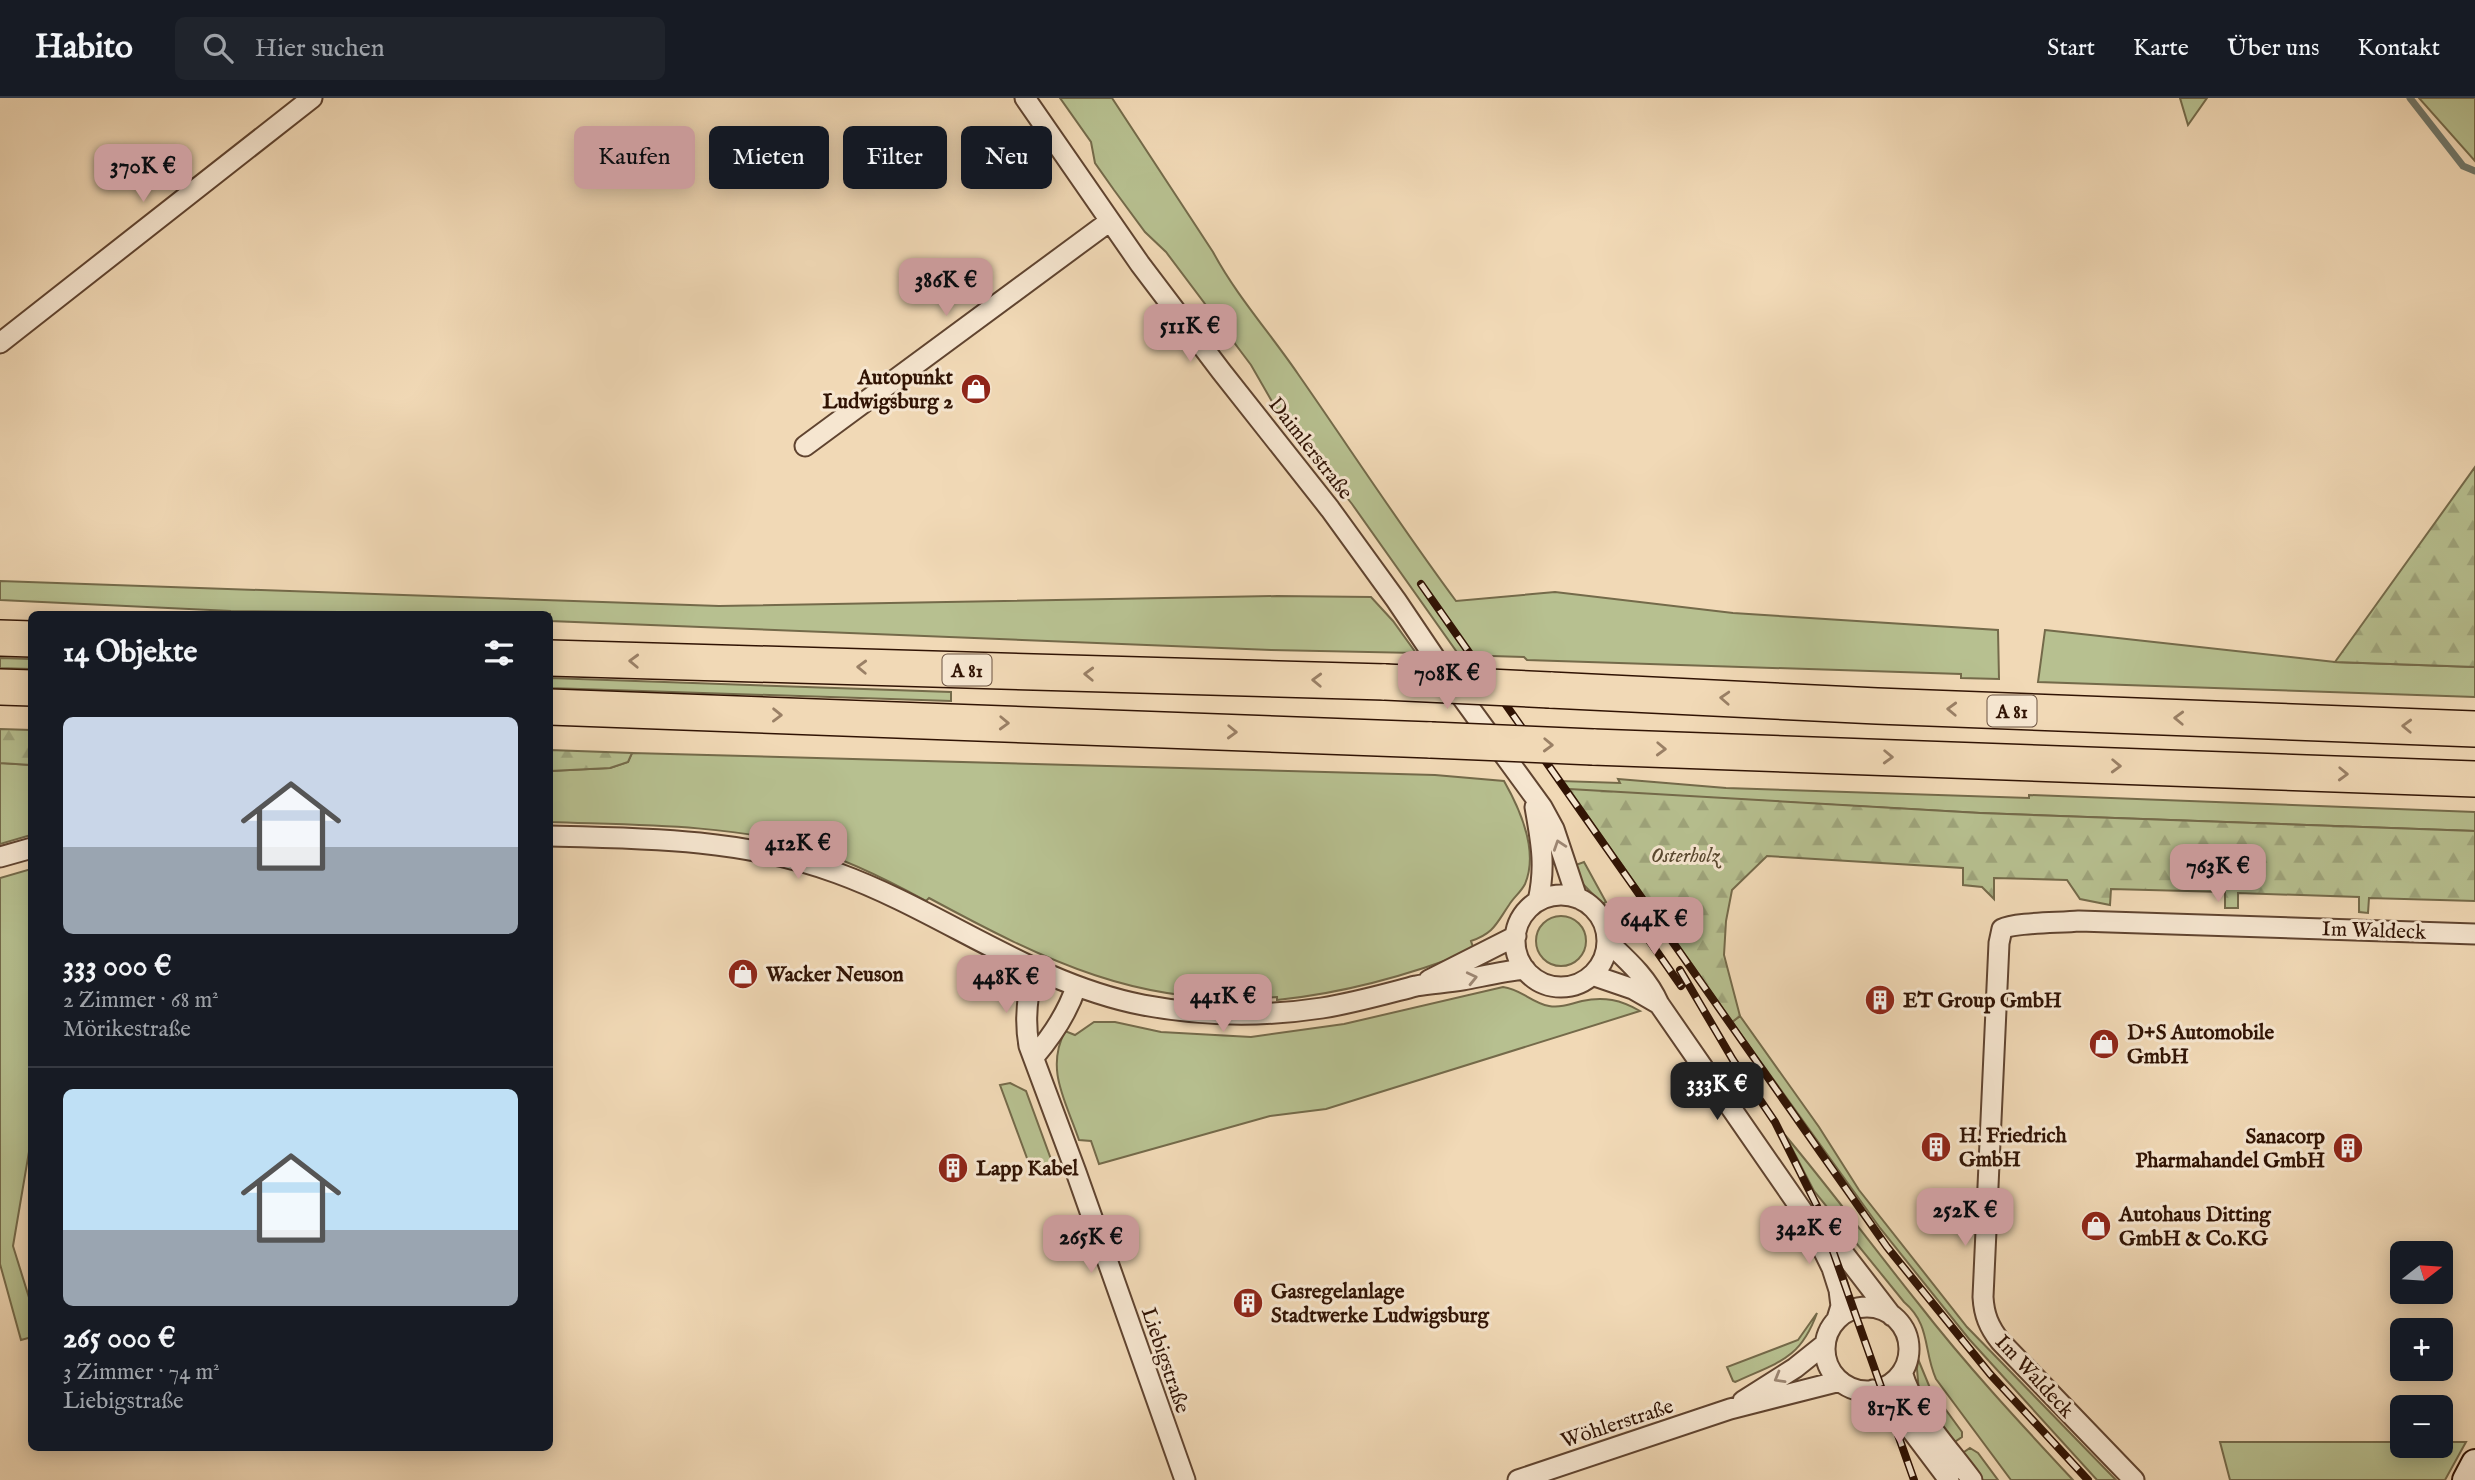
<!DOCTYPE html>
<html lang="de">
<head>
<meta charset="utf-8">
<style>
	body { margin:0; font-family:"IM FELL English",serif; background:#20242c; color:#f1f3f6; height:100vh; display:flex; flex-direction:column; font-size:26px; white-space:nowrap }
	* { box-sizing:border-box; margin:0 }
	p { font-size:23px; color:#9ea1a6 }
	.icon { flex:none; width:38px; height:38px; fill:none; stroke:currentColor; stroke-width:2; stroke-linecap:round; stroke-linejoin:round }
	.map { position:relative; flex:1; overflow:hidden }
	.drawer { position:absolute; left:28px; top:513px; width:525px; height:840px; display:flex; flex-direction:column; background:#171b24; border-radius:10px; box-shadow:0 4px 18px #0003 }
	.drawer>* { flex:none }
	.hud { position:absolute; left:574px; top:28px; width:665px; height:63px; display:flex; gap:14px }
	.needle { width:46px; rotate:73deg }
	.tools { position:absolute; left:2390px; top:1143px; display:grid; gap:14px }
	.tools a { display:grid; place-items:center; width:63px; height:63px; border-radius:10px; background:#171b24; box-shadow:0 4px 18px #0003; font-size:35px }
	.price { position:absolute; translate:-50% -60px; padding:0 16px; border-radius:14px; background:#c59692; color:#111; font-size:23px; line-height:46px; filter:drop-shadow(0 2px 4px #0008) }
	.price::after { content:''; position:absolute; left:50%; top:42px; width:21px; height:16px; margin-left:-10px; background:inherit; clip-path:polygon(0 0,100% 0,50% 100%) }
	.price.selected { background:#222; color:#fff }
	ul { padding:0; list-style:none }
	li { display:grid; align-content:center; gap:14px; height:371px; padding:0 35px }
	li+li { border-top:2px solid #363941 }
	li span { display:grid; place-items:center; height:217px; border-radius:10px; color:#555 }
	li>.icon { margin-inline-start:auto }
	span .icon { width:126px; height:126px; fill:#fffc; stroke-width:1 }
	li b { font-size:30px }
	h2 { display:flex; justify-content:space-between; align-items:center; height:84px; padding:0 35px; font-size:30px }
	.tag { padding:0 24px; border-radius:10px; background:#171b24; box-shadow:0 4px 18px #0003; font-size:24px; line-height:63px }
	.tag.selected { background:#c59692; color:#111 }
	header { display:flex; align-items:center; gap:42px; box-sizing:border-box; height:98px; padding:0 35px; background:#171b24; border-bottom:2px solid #363941 }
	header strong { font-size:33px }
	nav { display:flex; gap:38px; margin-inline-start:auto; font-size:24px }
	.search { width:490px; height:63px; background:#20242c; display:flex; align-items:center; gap:18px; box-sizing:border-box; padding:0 24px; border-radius:10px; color:#9ea1a6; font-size:26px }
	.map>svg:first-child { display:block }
	.green { fill:#b7c090; stroke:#746a4a; stroke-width:2 }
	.forest { fill:url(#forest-firs); stroke:#746a4a; stroke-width:2 }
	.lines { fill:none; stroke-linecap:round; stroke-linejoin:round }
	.stream { stroke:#70776a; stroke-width:7 }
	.street-casing { stroke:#604430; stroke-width:23 }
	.secondary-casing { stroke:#301304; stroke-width:30 }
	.highway-casing { stroke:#301304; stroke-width:38 }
	.street { stroke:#f6e6d0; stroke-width:19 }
	.secondary { stroke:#f6e6d0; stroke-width:26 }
	.highway { stroke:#f1d9b6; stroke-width:35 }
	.rail-casing { stroke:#301304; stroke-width:8 }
	.rail { stroke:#f6e6d0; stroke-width:5; stroke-dasharray:16; stroke-linecap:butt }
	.highway-bridge-casing { stroke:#301304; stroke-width:38; stroke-linecap:butt }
	.highway-bridge { stroke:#f1d9b6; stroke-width:35 }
	.oneway { stroke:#9a8066 }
	.oneway2 { stroke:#9d8774 }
	.labels { text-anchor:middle; stroke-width:6; stroke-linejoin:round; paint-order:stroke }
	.shield { fill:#f6e6d0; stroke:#6b5241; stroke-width:2 }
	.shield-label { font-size:19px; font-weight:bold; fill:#301304 }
	.poi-label { font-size:21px; font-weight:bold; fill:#301304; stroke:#f6e6d0; text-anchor:start }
	.street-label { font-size:21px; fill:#301304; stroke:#f6e6d0 }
	.park-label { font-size:21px; font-style:italic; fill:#58472e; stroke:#f6e6d0 }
</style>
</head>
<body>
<header>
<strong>Habito</strong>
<div class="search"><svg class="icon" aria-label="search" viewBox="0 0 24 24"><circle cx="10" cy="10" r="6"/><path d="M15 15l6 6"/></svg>Hier suchen</div>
<nav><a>Start</a><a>Karte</a><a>Über uns</a><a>Kontakt</a></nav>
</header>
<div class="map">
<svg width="2475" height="1382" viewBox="0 0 2475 1382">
	<defs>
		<pattern id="forest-firs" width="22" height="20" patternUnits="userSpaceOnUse" patternTransform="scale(1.75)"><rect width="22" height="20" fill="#b7c090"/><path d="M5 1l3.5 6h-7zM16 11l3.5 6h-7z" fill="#9ea47b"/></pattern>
	</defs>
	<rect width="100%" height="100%" fill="#f1d9b6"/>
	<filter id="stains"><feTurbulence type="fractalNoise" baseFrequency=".00286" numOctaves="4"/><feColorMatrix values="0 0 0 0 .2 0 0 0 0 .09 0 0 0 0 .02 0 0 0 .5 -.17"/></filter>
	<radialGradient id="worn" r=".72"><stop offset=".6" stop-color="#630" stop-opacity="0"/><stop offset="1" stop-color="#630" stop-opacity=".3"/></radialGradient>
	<!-- green -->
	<path class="green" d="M1060,0H1112L1213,154C1236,197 1270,235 1298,276C1351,352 1401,429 1456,503L1555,494L1733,515L1998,532L1999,581L1961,580V576L1527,562L1524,559L1459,557L1352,406L1274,307L1251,267L1166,154L1145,134L1114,92L1095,65L1091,44Z
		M2180,0H2207L2188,27Z
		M2419,0H2475V63Z
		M0,483L719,508L1277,498L1371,499L1393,523L1416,555L1271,552L550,523V516L231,513L0,502Z
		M2045,532L2335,564L2475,569V599L2038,584Z
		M0,560L31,561V571L0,570Z
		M550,580L951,594V603L550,590Z
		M632,655L1435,677L1504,683C1520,711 1539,753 1525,786C1521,794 1514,799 1509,807C1496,826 1494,835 1471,843L1474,852C1410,877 1346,895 1277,902V899C1141,911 1044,862 929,800L926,803C886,781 844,760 799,747C726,726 626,727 550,724V673L610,670L628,664Z
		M0,665L32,667L31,737L0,746Z
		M1618,681L1726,690L2029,700V697L2475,714V733L1980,715L1568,692L1561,683L1620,685Z
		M1584,764L1606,804L1602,806L1582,785L1573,768Z
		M31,771V1042L13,1148L31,1206L32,1239L21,1242L0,1166V780Z
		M1536 843a25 25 0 1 1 50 0a25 25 0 1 1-50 0Z
		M1503,889C1521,891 1532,905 1549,908C1560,910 1571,906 1582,903C1604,898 1621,902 1640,913L1326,1011L1270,1018L1099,1066L1091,1043L1079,1042C1066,1003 1045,972 1065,933L1075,937L1094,924H1115L1161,934L1251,939L1344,926Z
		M1740,918L1819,1029L1859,1092L1967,1229L2116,1382H2097L1969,1241L1880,1130L1732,924Z
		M1010,985L1026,993L1052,1064L1031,1071L1000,987Z
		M1785,1037C1831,1092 1873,1149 1918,1205C1966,1267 2020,1325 2073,1382H2011L1936,1281C1923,1252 1931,1227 1904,1204L1814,1093Z
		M1817,1215C1800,1262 1778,1264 1735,1284L1733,1283L1727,1269L1798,1242Z
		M1918,1261L1930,1290L1962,1334V1339L1953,1345L1919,1294L1917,1271Z
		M2220,1344H2403V1348H2441V1344H2466L2445,1382H2230Z
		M1970,1350L1978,1355L1998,1382H1980L1961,1356Z"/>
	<!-- forest -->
	<path class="forest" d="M2475,369V569L2335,564Z
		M0,631L31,632V667L0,665Z
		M550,652L632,655L628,664L610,670L550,673Z
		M1569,691L1980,715L2475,733V803L2369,800L2368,815L2359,814V799L2238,795V810H2225V794L2111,791L2110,807L2080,801L2067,782L1994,780V801L1982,789L1963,787V770L1767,758L1732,792L1726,823L1724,857L1740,918L1732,924Z"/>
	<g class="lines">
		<!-- stream -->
		<path class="stream" d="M2410,0L2463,68L2475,73"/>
		<!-- street casing -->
		<g class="street-casing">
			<path id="street" d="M1025,0L1140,166L1221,273L1330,411L1396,502L1458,594L1542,709L1554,731L1577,800
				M0,245L312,0
				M805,348L1110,123
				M1535,709C1541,744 1546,768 1538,803
				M550,738C646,740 745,741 837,775C942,813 1031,885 1143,907C1202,918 1263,919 1322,910C1354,905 1385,896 1416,888C1431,885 1447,885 1463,882C1484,878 1504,873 1525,871
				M0,759L32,750
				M1515 843a46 46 0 1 1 92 0a46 46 0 1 1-92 0Z
				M1607,843C1627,862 1647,879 1659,906L1808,1121L1832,1170L1839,1192L1841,1208L1837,1221
				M1034,871C1027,897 1024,921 1029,948L1076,1074L1185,1382
				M1592,877L1633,891L1659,906
				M1429,882L1516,838
				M1034,959C1052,938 1067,916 1076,889
				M1814,1126L1835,1144L1892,1218
				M1825 1251a42 42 0 1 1 84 0a42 42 0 1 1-84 0Z
				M1902,1274C1914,1315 1947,1348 1972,1382
				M1873,1292L1897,1313L1949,1382
				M1743,1303L1795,1270L1825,1246
				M1518,1382L1730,1311L1840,1283
				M2134,1382L2000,1243C1989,1229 1984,1217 1983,1199L1999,845L2002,831C2015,824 2061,825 2079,823L2475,836"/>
		</g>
		<!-- secondary casing -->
		<g class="secondary-casing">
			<path id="secondary" d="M2466,1382L2475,1365"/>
		</g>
		<!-- highway casing -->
		<g class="highway-casing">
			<path id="highway" d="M0,540L32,541
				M550,560L1385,584
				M0,589L32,590
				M1550,592L1877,608L2475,631
				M550,609L1431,642
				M1593,649L2475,681"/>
		</g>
		<!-- street -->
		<use href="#street" class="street"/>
		<!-- secondary -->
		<use href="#secondary" class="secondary"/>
		<!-- highway -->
		<use href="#highway" class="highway"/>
		<!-- rail casing -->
		<g class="rail-casing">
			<path id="rail" d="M1421,486L1887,1149L1990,1276L2088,1382
				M1625,808L1681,888
				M1680,872L1733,962L1775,1024L1817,1108L1914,1382"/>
		</g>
		<!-- rail -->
		<use href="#rail" class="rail"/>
		<!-- highway-bridge casing -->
		<g class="highway-bridge-casing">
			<path id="highway-bridge" d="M1385,584L1550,592
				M1431,642L1593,649"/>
		</g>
		<!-- highway-bridge -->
		<use href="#highway-bridge" class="highway-bridge"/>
	</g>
	<!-- one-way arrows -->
	<defs><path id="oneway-chevron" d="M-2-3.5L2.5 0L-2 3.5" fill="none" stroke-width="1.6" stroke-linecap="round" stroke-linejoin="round" transform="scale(1.75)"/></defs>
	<g class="oneway">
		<use href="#oneway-chevron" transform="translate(634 563) rotate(-178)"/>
		<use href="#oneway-chevron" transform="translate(862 569) rotate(-178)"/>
		<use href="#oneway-chevron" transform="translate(1089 576) rotate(-178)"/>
		<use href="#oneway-chevron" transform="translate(1317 582) rotate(-178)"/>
		<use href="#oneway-chevron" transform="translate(1725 600) rotate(-177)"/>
		<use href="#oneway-chevron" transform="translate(1952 611) rotate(-178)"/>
		<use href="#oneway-chevron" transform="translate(777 617) rotate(1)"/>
		<use href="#oneway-chevron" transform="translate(2179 620) rotate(-178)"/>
		<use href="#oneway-chevron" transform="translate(1004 625) rotate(2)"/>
		<use href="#oneway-chevron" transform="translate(2407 628) rotate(-178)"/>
		<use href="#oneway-chevron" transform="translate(1232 634) rotate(2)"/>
		<use href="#oneway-chevron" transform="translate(1548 647) rotate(2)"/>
		<use href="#oneway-chevron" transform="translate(1661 651) rotate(2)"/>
		<use href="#oneway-chevron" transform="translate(1888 659) rotate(2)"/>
		<use href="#oneway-chevron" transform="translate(2116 668) rotate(2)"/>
		<use href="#oneway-chevron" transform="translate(2343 676) rotate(2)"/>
	</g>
	<g class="oneway2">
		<use href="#oneway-chevron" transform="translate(1559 747) rotate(-109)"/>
		<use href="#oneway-chevron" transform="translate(1472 880) rotate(-13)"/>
		<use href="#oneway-chevron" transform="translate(1779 1280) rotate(150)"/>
	</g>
	<!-- icons -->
	<defs>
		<g id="shop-disc" transform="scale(1.575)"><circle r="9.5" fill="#8f2418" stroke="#f6e6d0"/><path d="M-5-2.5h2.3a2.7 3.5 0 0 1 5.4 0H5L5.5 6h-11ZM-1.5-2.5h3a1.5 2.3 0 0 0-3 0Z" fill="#fff"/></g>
		<g id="building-disc" transform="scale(1.575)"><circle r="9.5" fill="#8f2418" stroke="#f6e6d0"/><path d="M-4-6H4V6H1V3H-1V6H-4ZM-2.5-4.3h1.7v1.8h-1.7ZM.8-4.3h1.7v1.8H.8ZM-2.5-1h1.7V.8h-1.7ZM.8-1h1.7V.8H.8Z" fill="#fff"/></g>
	</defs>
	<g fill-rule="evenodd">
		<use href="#shop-disc" x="976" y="291"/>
		<use href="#shop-disc" x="743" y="876"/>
		<use href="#building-disc" x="1880" y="902"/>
		<use href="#shop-disc" x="2104" y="946"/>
		<use href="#building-disc" x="1936" y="1049"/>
		<use href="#building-disc" x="2348" y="1050"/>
		<use href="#building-disc" x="953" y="1070"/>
		<use href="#shop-disc" x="2096" y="1128"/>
		<use href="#building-disc" x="1248" y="1205"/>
	</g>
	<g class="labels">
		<!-- shield labels -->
		<g class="shield">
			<rect x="942.5" y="556.5" width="49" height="31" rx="5"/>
			<rect x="1987.5" y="597.5" width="49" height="31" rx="5"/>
		</g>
		<g class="shield-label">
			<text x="967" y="579">A 81</text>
			<text x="2012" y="620">A 81</text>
		</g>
		<!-- poi labels -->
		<g class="poi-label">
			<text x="953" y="286" text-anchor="end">Autopunkt<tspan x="953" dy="24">Ludwigsburg 2</tspan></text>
			<text x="766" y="883">Wacker Neuson</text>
			<text x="1903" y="909">ET Group GmbH</text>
			<text x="2127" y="941">D+S Automobile<tspan x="2127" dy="24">GmbH</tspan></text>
			<text x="1959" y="1044">H. Friedrich<tspan x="1959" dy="24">GmbH</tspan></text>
			<text x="2325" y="1045" text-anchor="end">Sanacorp<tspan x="2325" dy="24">Pharmahandel GmbH</tspan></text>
			<text x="976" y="1077">Lapp Kabel</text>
			<text x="2119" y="1123">Autohaus Ditting<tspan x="2119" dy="24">GmbH &amp; Co.KG</tspan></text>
			<text x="1271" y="1200">Gasregelanlage<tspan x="1271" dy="24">Stadtwerke Ludwigsburg</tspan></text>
		</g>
		<!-- street labels -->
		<g class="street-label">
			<text transform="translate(1311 350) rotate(52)" y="7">Daimlerstraße</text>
			<text transform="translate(2374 832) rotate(2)" y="7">Im Waldeck</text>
			<text transform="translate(1166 1262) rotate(71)" y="7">Liebigstraße</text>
			<text transform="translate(2035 1278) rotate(47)" y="7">Im Waldeck</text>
			<text transform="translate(1617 1325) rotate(-18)" y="7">Wöhlerstraße</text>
		</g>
		<!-- park labels -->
		<g class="park-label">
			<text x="1685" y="764">Osterholz</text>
		</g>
	</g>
	<rect width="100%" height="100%" filter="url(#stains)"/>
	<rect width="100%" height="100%" fill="url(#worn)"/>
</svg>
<div class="tools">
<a><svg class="needle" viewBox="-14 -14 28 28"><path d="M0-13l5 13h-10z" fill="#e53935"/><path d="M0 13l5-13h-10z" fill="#9ea1a6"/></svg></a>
<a>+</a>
<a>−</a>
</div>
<b class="price" style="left:143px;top:106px">370K €</b>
<b class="price" style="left:946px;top:220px">386K €</b>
<b class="price" style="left:1190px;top:266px">511K €</b>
<b class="price" style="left:1447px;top:613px">708K €</b>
<b class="price" style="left:798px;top:783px">412K €</b>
<b class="price" style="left:2218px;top:806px">763K €</b>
<b class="price" style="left:1654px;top:859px">644K €</b>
<b class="price" style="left:1006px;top:917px">448K €</b>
<b class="price" style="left:1223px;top:936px">441K €</b>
<b class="price selected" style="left:1717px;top:1024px">333K €</b>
<b class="price" style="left:1965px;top:1150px">252K €</b>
<b class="price" style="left:1809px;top:1168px">342K €</b>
<b class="price" style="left:1091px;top:1177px">265K €</b>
<b class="price" style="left:1899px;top:1348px">817K €</b>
<div class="hud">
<a class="tag selected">Kaufen</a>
<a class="tag">Mieten</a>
<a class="tag">Filter</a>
<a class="tag">Neu</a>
</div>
<section class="drawer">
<h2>14 Objekte<svg class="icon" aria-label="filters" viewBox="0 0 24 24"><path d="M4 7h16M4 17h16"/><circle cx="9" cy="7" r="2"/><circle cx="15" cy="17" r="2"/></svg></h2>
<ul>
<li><span style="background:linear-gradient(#c9d6e8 60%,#9aa5b1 0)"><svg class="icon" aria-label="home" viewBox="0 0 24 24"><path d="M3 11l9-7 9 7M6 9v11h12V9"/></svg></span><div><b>333 000 €</b><p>2 Zimmer · 68 m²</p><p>Mörikestraße</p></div></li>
<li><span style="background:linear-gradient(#bfe0f5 65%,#9aa5b1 0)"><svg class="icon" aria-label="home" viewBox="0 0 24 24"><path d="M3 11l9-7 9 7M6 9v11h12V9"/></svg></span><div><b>265 000 €</b><p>3 Zimmer · 74 m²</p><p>Liebigstraße</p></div></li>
</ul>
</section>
</div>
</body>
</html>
